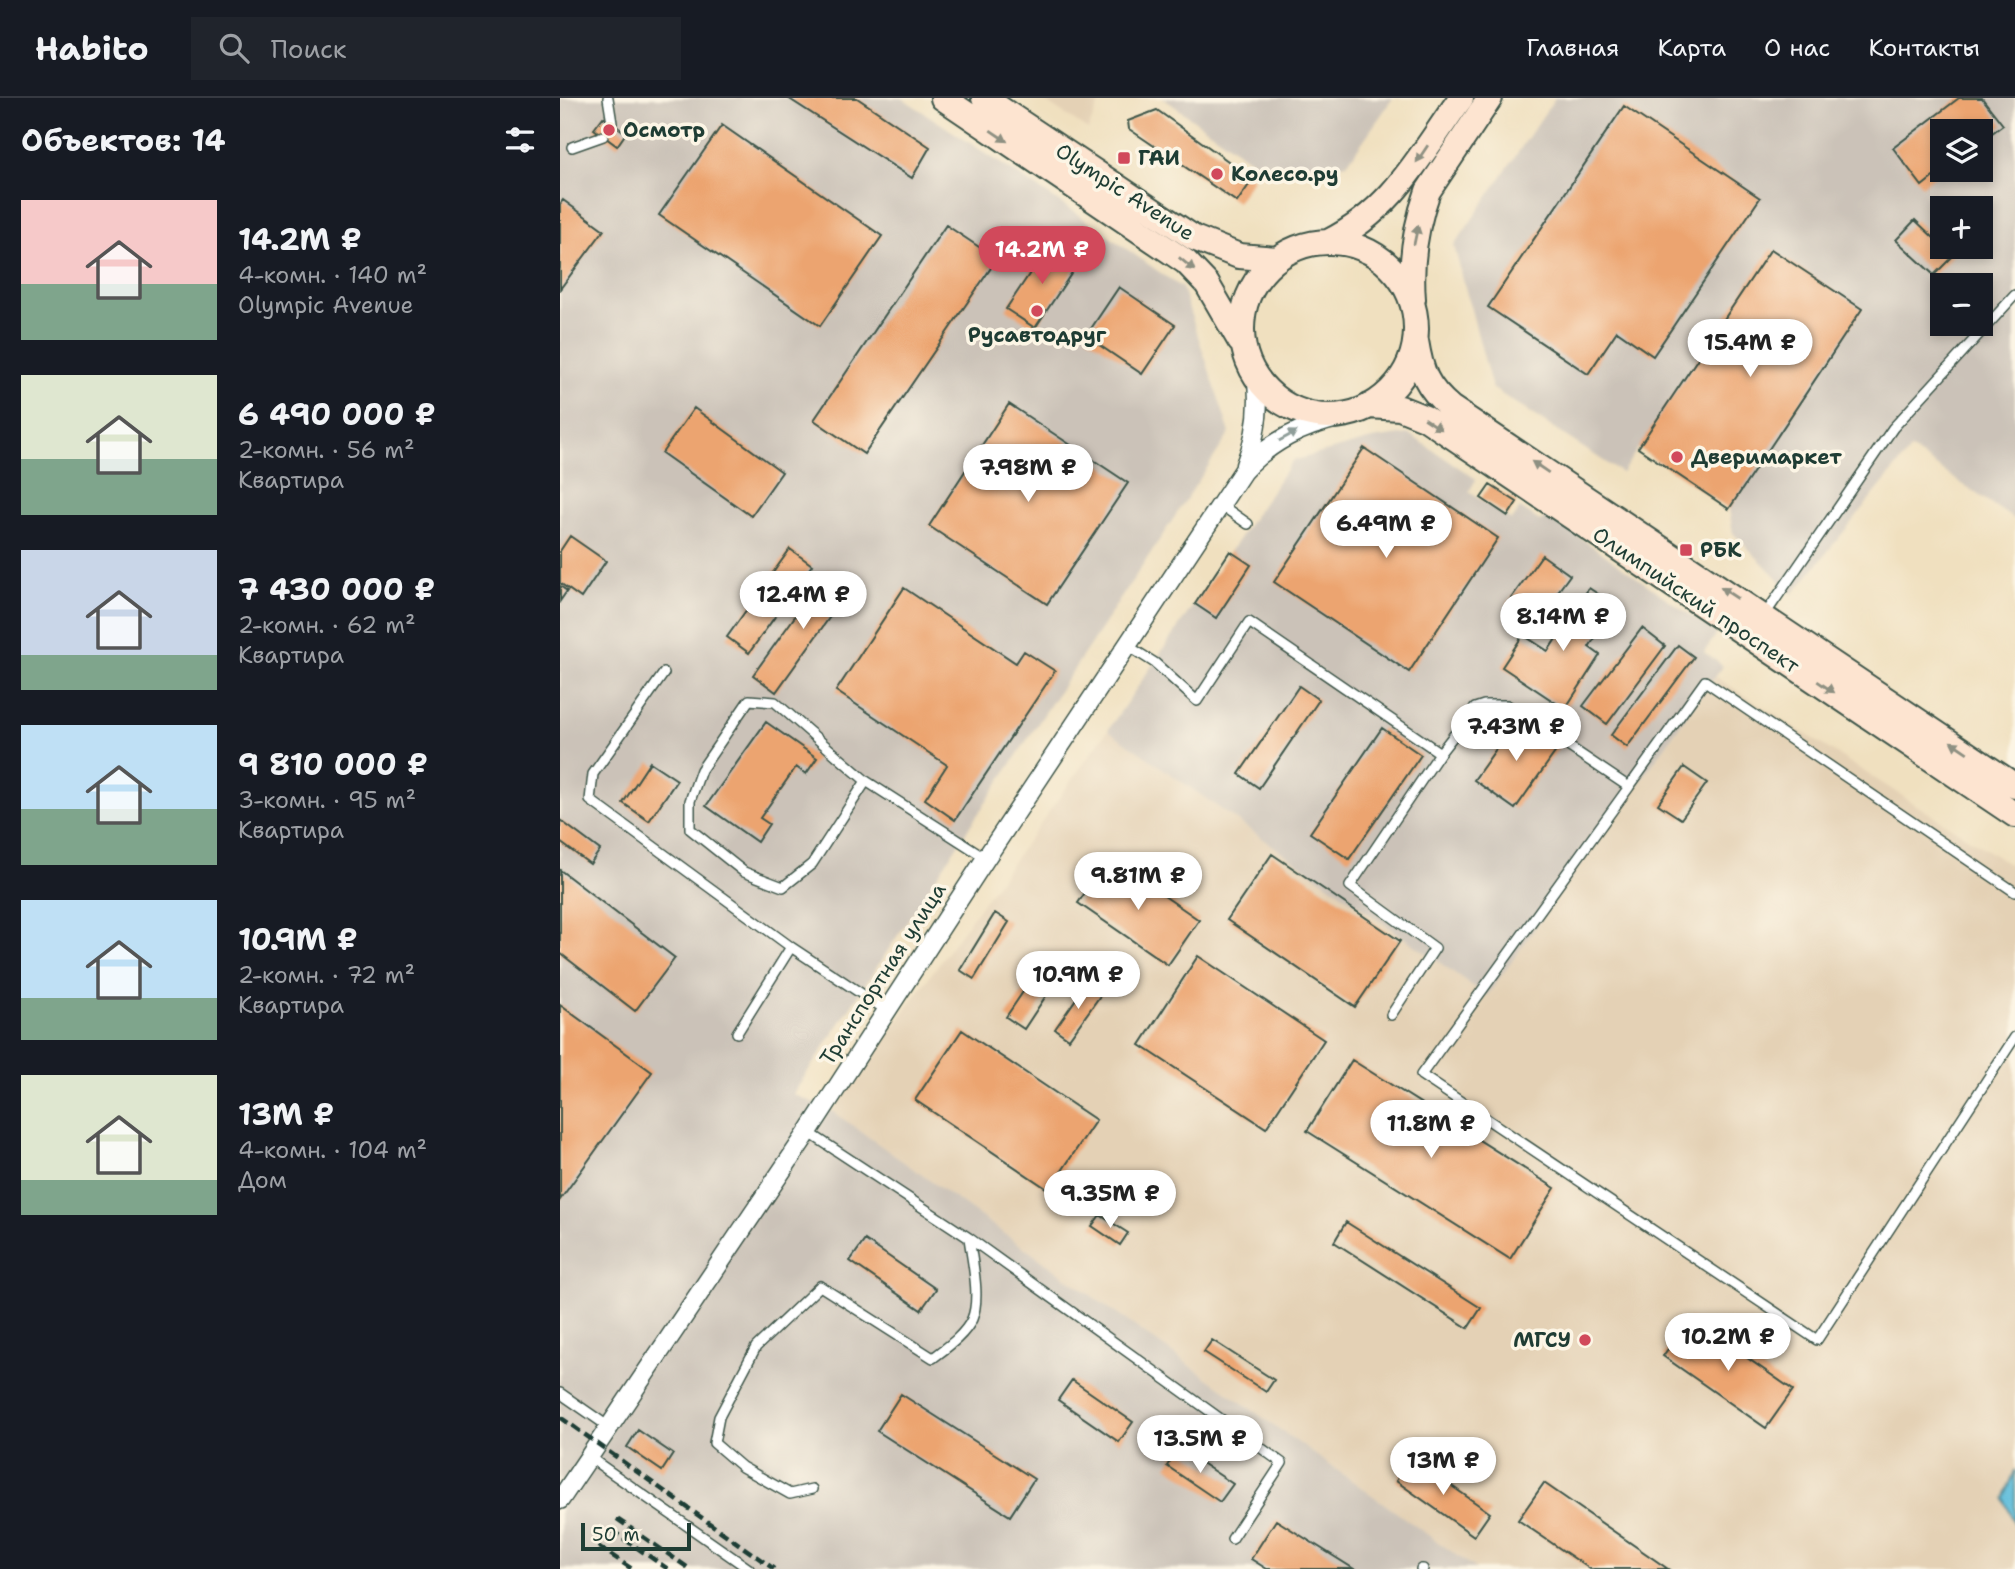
<!DOCTYPE html>
<html lang="ru">
<head>
<meta charset="utf-8">
<style>
	body { margin:0; font-family:"Shantell Sans",sans-serif; background:#20242c; color:#f1f3f6; height:100vh; display:flex; flex-direction:column; font-size:26px; white-space:nowrap }
	* { box-sizing:border-box; margin:0 }
	p { font-size:23px; color:#9ea1a6 }
	.icon { flex:none; width:38px; height:38px; fill:none; stroke:currentColor; stroke-width:2; stroke-linecap:round; stroke-linejoin:round }
	.map { position:relative; flex:1; overflow:hidden }
	.sheet { display:flex; flex-direction:column; background:#171b24; width:560px }
	.sheet>* { flex:none }
	.controls { position:absolute; left:1370px; top:21px; display:grid; gap:14px }
	.controls a { display:grid; place-items:center; width:63px; height:63px; border-radius:0px; background:#171b24; box-shadow:0 4px 10px #0003; font-size:35px }
	.scale { position:absolute; left:21px; bottom:18px; width:110px; box-sizing:border-box; padding-left:7px; border:4px solid #1f3d34; border-top:0; font-size:19px; line-height:24px; white-space:nowrap; color:#1f3d34; -webkit-text-stroke:5px #fcf5e5; paint-order:stroke }
	.price { position:absolute; translate:-50% -60px; padding:0 16px; border-radius:24px; background:#fff; color:#222; font-size:23px; line-height:46px; filter:drop-shadow(0 2px 4px #0008) }
	.price::after { content:''; position:absolute; left:50%; top:42px; width:21px; height:16px; margin-left:-10px; background:inherit; clip-path:polygon(0 0,100% 0,50% 100%) }
	.price.active { background:#d1495b; color:#fff }
	ul { padding:0; list-style:none }
	li { display:flex; align-items:center; gap:21px; height:175px; padding:0 21px }
	li span { display:grid; place-items:center; flex:none; width:196px; height:140px; border-radius:0px; color:#555 }
	li>.icon { margin-inline-start:auto }
	span .icon { width:84px; height:84px; fill:#fffc; stroke-width:1 }
	li b { font-size:30px }
	h2 { display:flex; justify-content:space-between; align-items:center; height:84px; padding:0 21px; font-size:30px }
	header { display:flex; align-items:center; gap:42px; box-sizing:border-box; height:98px; padding:0 35px; background:#171b24; border-bottom:2px solid #363941 }
	header strong { font-size:33px }
	nav { display:flex; gap:38px; margin-inline-start:auto; font-size:24px }
	.search { width:490px; height:63px; background:#20242c; display:flex; align-items:center; gap:18px; box-sizing:border-box; padding:0 24px; border-radius:0px; color:#9ea1a6; font-size:26px }
	main { display:flex; flex:1; min-height:0 }
	.map>svg:first-child { display:block }
	.built { fill:#e4d1b5 }
	.industrial { fill:#cbc2b8; fill-rule:evenodd }
	.water { fill:#5cbcdb; stroke:#3e7c88; stroke-width:2 }
	.building { fill:#eca470 }
	.lines { fill:none; stroke-linecap:round; stroke-linejoin:round }
	.lane-casing { stroke:#3e5549; stroke-width:12 }
	.street-casing { stroke:#3e5549; stroke-width:21 }
	.secondary-casing { stroke:#3e5549; stroke-width:28 }
	.lane { stroke:#fff; stroke-width:9 }
	.street { stroke:#fff; stroke-width:18 }
	.secondary { stroke:#fde4d0; stroke-width:24 }
	.rail { stroke:#1f3d34; stroke-width:4.5; stroke-dasharray:10 5; stroke-linecap:butt }
	.oneway { fill:#8e9082 }
	.oneway2 { fill:#8f9e9a }
	.poi-dot { fill:#d1495b; stroke:#fcf5e5; stroke-width:2.5 }
	.labels { text-anchor:middle; stroke-width:7; stroke-linejoin:round; paint-order:stroke }
	.poi-label { font-size:21px; font-weight:bold; fill:#1f3d34; stroke:#fcf5e5; text-anchor:start }
	.street-label { font-size:21px; fill:#1f3d34; stroke:#fcf5e5 }
</style>
</head>
<body>
<header>
<strong>Habito</strong>
<div class="search"><svg class="icon" aria-label="search" viewBox="0 0 24 24"><circle cx="10" cy="10" r="6"/><path d="M15 15l6 6"/></svg>Поиск</div>
<nav><a>Главная</a><a>Карта</a><a>О нас</a><a>Контакты</a></nav>
</header>
<main>
<section class="sheet">
<h2>Объектов: 14<svg class="icon" aria-label="filters" viewBox="0 0 24 24"><path d="M4 7h16M4 17h16"/><circle cx="9" cy="7" r="2"/><circle cx="15" cy="17" r="2"/></svg></h2>
<ul>
<li><span style="background:linear-gradient(#f6c9c9 60%,#7fa58c 0)"><svg class="icon" aria-label="home" viewBox="0 0 24 24"><path d="M3 11l9-7 9 7M6 9v11h12V9"/></svg></span><div><b>14.2M ₽</b><p>4-комн. · 140 m²</p><p>Olympic Avenue</p></div></li>
<li><span style="background:linear-gradient(#dfe7d0 60%,#7fa58c 0)"><svg class="icon" aria-label="home" viewBox="0 0 24 24"><path d="M3 11l9-7 9 7M6 9v11h12V9"/></svg></span><div><b>6 490 000 ₽</b><p>2-комн. · 56 m²</p><p>Квартира</p></div></li>
<li><span style="background:linear-gradient(#c9d6e8 75%,#7fa58c 0)"><svg class="icon" aria-label="home" viewBox="0 0 24 24"><path d="M3 11l9-7 9 7M6 9v11h12V9"/></svg></span><div><b>7 430 000 ₽</b><p>2-комн. · 62 m²</p><p>Квартира</p></div></li>
<li><span style="background:linear-gradient(#bfe0f5 60%,#7fa58c 0)"><svg class="icon" aria-label="home" viewBox="0 0 24 24"><path d="M3 11l9-7 9 7M6 9v11h12V9"/></svg></span><div><b>9 810 000 ₽</b><p>3-комн. · 95 m²</p><p>Квартира</p></div></li>
<li><span style="background:linear-gradient(#bfe0f5 70%,#7fa58c 0)"><svg class="icon" aria-label="home" viewBox="0 0 24 24"><path d="M3 11l9-7 9 7M6 9v11h12V9"/></svg></span><div><b>10.9M ₽</b><p>2-комн. · 72 m²</p><p>Квартира</p></div></li>
<li><span style="background:linear-gradient(#dfe7d0 75%,#7fa58c 0)"><svg class="icon" aria-label="home" viewBox="0 0 24 24"><path d="M3 11l9-7 9 7M6 9v11h12V9"/></svg></span><div><b>13M ₽</b><p>4-комн. · 104 m²</p><p>Дом</p></div></li>
</ul>
</section>
<div class="map">
<svg width="1455" height="1471" viewBox="0 0 1455 1471">
	<rect width="100%" height="100%" fill="#fcf5e5"/>
	<filter id="ink" filterUnits="userSpaceOnUse"><feTurbulence type="fractalNoise" baseFrequency=".0143" numOctaves="2"/><feDisplacementMap in="SourceGraphic" scale="14" xChannelSelector="R" yChannelSelector="G"/><feConvolveMatrix kernelMatrix="1 2 1 2 8 2 1 2 1" color-interpolation-filters="sRGB"/></filter>
	<filter id="wash" filterUnits="userSpaceOnUse"><feTurbulence type="fractalNoise" baseFrequency=".00686" numOctaves="4" result="noise"/><feDisplacementMap in="SourceGraphic" scale="28" xChannelSelector="R" yChannelSelector="G"/><feGaussianBlur stdDeviation="1.57" result="paint"/><feColorMatrix in="noise" values="0 0 0 0 0 0 0 0 0 0 0 0 0 0 0 0 0 1.4 0 .05"/><feComposite in="paint" operator="in"/></filter>
	<g filter="url(#wash)">
		<rect width="100%" height="100%" fill="#f0e0bf"/>
		<!-- built -->
		<path class="built" d="M480,0H541L528,32Z
			M1156,579L1455,770V1471H916L272,1013L548,632L927,898Z"/>
		<!-- industrial -->
		<path class="industrial" d="M0,0H342L517,116L622,190L670,335L233,996L272,1013L916,1471H0Z
			M603,0H833L787,66L714,79Z
			M995,0H1141L1144,2L1146,0H1455V422L1351,351L1233,496L1173,435L1169,411L1078,350L1062,375L932,290L894,148ZM1382,33H1421V72H1382ZM1382,110H1421V149H1382ZM1382,187H1421V226H1382Z
			M849,336L916,381L909,394L951,422L960,410L981,424L987,416L1157,536L1144,554L1163,568L927,898L548,632L732,363L812,341Z"/>
		<!-- water -->
		<path class="water" d="M1455,1372V1426L1444,1401Z"/>
		<g id="blocks">
			<!-- building -->
			<path class="building" d="M228,0H297L370,49L352,80Z
				M1399,0H1422L1443,27L1421,43V33H1382V72L1362,88L1333,50Z
				M1064,8L1200,100L1093,258L1057,233L1028,276L928,209Z
				M597,12L693,81L677,104L569,31L568,23Z
				M43,19L66,35L57,48L34,31Z
				M162,27L322,138L260,228L99,117Z
				M3,102L44,132L0,191V106Z
				M1355,122L1393,158L1374,177L1336,142Z
				M386,127L437,161L304,356L254,322Z
				M490,145L519,164L475,230L446,211Z
				M1211,151L1302,211L1169,411L1078,350Z
				M559,189L615,227L582,276L526,238Z
				M449,306L568,385L487,506L369,428Z
				M134,310L222,374L191,418L102,355Z
				M804,350L938,440L849,574L714,484Z
				M930,387L957,404L948,418L921,400Z
				M10,438L46,463L21,500L0,485V453Z
				M230,451L252,467L189,555L167,539Z
				M670,453L691,467L656,520L635,506Z
				M982,457L1010,477L975,525L947,506Z
				M269,471L292,488L216,594L193,577Z
				M0,488L7,493L0,503Z
				M344,490L456,565L464,553L495,573L395,722L365,701L387,667L276,593Z
				M1029,490L1056,508L1029,549L1040,557L1005,611L942,569L963,537L988,553Z
				M1082,530L1105,548L1047,626L1023,608Z
				M1118,547L1134,559L1067,649L1051,637Z
				M739,588L759,602L699,690L679,676Z
				M958,620L999,649L955,711L914,682Z
				M206,624L257,660L246,676L236,669L200,720L209,726L197,744L146,708Z
				M822,630L861,657L789,761L750,735Z
				M90,664L117,682L89,723L63,705Z
				M1124,669L1147,685L1121,721L1098,706Z
				M0,722L40,752L30,766L0,744Z
				M712,756L840,843L795,909L667,822Z
				M549,760L639,822L608,867L518,805Z
				M0,772L115,860L75,913L0,855Z
				M435,815L449,824L414,881L400,872Z
				M638,858L764,942L706,1030L580,947Z
				M484,863L501,875L464,931L446,919Z
				M527,885L542,895L509,941L495,931Z
				M0,907L92,974L0,1102Z
				M402,932L536,1022L489,1092L355,1002Z
				M792,962L995,1090L950,1161L747,1033Z
				M540,1117L568,1135L560,1147L532,1128Z
				M786,1124L921,1210L908,1230L774,1144Z
				M305,1142L376,1191L361,1212L290,1163Z
				M1130,1220L1233,1292L1206,1330L1103,1258Z
				M652,1242L714,1282L706,1294L644,1254Z
				M512,1282L573,1324L559,1344L498,1302Z
				M341,1296L474,1381L450,1418L317,1333Z
				M78,1332L113,1356L102,1373L67,1349Z
				M619,1350L673,1386L660,1404L607,1368Z
				M852,1360L930,1415L914,1438L836,1383Z
				M984,1385L1108,1471H1030L958,1422Z
				M716,1422L794,1471H707L691,1461Z"/>
		</g>
	</g>
	<g filter="url(#ink)">
		<use href="#blocks" fill-opacity="0" stroke="#3e5549" stroke-width="2"/>
		<g class="lines">
			<!-- lane casing -->
			<g class="lane-casing">
				<path id="lane" d="M48,0L52,25
					M12,49L43,38
					M661,407L688,426
					M1204,518L1333,330L1455,197
					M568,548L595,565L637,603L689,524L880,655L915,610L924,607H947L1069,689L1145,583L1455,794
					M104,575L33,676L30,702L231,849
					M306,683L215,604L189,602L141,672L130,703V731L184,774L223,789L252,766L306,683L426,760
					M1069,689L861,977L1257,1242L1455,939
					M831,917L875,850L790,788L880,655
					M177,935L231,849L326,912
					M248,1034L409,1140L722,1365L672,1441
					M0,1295L49,1329
					M29,1359L189,1471
					M252,1391L230,1396L182,1369L154,1345L159,1319L196,1249L260,1188L373,1260C386,1250 405,1237 412,1221C421,1200 412,1162 409,1140
					M861,1471H863"/>
			</g>
			<!-- street casing -->
			<g class="street-casing">
				<path id="street" d="M685,367C697,337 701,309 696,277
					M0,1402L248,1034L426,760L683,373C711,343 742,328 782,319"/>
			</g>
			<!-- secondary casing -->
			<g class="secondary-casing">
				<path id="secondary" d="M383,0L626,164L647,186L680,243
					M424,0L634,140L679,158L717,161
					M768,144C833,112 860,57 901,0
					M682 231a87 87 0 1 1 174 0a87 87 0 1 1-174 0Z
					M853,201C850,163 855,129 868,93L930,0
					M856,243C861,274 866,289 891,310L1455,688
					M809,308L840,310L865,320L1455,717"/>
			</g>
			<!-- lane -->
			<use href="#lane" class="lane"/>
			<!-- street -->
			<use href="#street" class="street"/>
			<!-- secondary -->
			<use href="#secondary" class="secondary"/>
			<!-- rail -->
			<path class="rail" d="M0,1319L214,1471
				M57,1421L130,1471
				M51,1432L108,1471
				M38,1448L72,1471"/>
		</g>
		<!-- one-way arrows -->
		<defs><path id="oneway-solid" d="M-6-.8H1V-3.2L6.5 0L1 3.2V.8H-6Z" transform="scale(1.75)"/></defs>
		<g class="oneway">
			<use href="#oneway-solid" transform="translate(439 38) rotate(34)"/>
			<use href="#oneway-solid" transform="translate(862 56) rotate(124)"/>
			<use href="#oneway-solid" transform="translate(856 137) rotate(-78)"/>
			<use href="#oneway-solid" transform="translate(627 166) rotate(39)"/>
			<use href="#oneway-solid" transform="translate(873 326) rotate(33)"/>
			<use href="#oneway-solid" transform="translate(980 369) rotate(-146)"/>
			<use href="#oneway-solid" transform="translate(1169 495) rotate(-147)"/>
			<use href="#oneway-solid" transform="translate(1266 589) rotate(34)"/>
			<use href="#oneway-solid" transform="translate(1399 649) rotate(-146)"/>
		</g>
		<use class="oneway2" href="#oneway-solid" transform="translate(728 338) rotate(-29)"/>
	</g>
	<!-- markers -->
	<g class="poi-dot">
		<circle cx="49" cy="32" r="7"/>
		<rect x="557" y="53" width="14" height="14" rx="3.5"/>
		<circle cx="657" cy="76" r="7"/>
		<circle cx="477" cy="213" r="7"/>
		<circle cx="1117" cy="359" r="7"/>
		<rect x="1119" y="445" width="14" height="14" rx="3.5"/>
		<circle cx="1025" cy="1242" r="7"/>
	</g>
	<g class="labels">
		<!-- poi labels -->
		<g class="poi-label">
			<text x="63" y="39">Осмотр</text>
			<text x="578" y="67">ГАИ</text>
			<text x="671" y="83">Колесо.ру</text>
			<text x="477" y="244" text-anchor="middle">Русавтодруг</text>
			<text x="1131" y="366">Дверимаркет</text>
			<text x="1140" y="459">РБК</text>
			<text x="1011" y="1249" text-anchor="end">МГСУ</text>
		</g>
		<!-- street labels -->
		<g class="street-label">
			<text transform="translate(565 94) rotate(33)" y="7">Olympic Avenue</text>
			<text transform="translate(1136 502) rotate(34)" y="7">Олимпийский проспект</text>
			<text transform="translate(323 876) rotate(-57)" y="7">Транспортная улица</text>
		</g>
	</g>
</svg>
<div class="controls">
<a><svg class="icon" aria-label="layers" viewBox="0 0 24 24"><path d="M12 4l9 5-9 5-9-5zM3 14l9 5 9-5"/></svg></a>
<a>+</a>
<a>−</a>
</div>
<div class="scale">50 m</div>
<b class="price active" style="left:482px;top:188px">14.2M ₽</b>
<b class="price" style="left:1190px;top:281px">15.4M ₽</b>
<b class="price" style="left:468px;top:406px">7.98M ₽</b>
<b class="price" style="left:826px;top:462px">6.49M ₽</b>
<b class="price" style="left:243px;top:533px">12.4M ₽</b>
<b class="price" style="left:1003px;top:555px">8.14M ₽</b>
<b class="price" style="left:956px;top:665px">7.43M ₽</b>
<b class="price" style="left:578px;top:814px">9.81M ₽</b>
<b class="price" style="left:518px;top:913px">10.9M ₽</b>
<b class="price" style="left:871px;top:1062px">11.8M ₽</b>
<b class="price" style="left:550px;top:1132px">9.35M ₽</b>
<b class="price" style="left:1168px;top:1275px">10.2M ₽</b>
<b class="price" style="left:640px;top:1377px">13.5M ₽</b>
<b class="price" style="left:883px;top:1399px">13M ₽</b>
</div>
</main>
</body>
</html>
